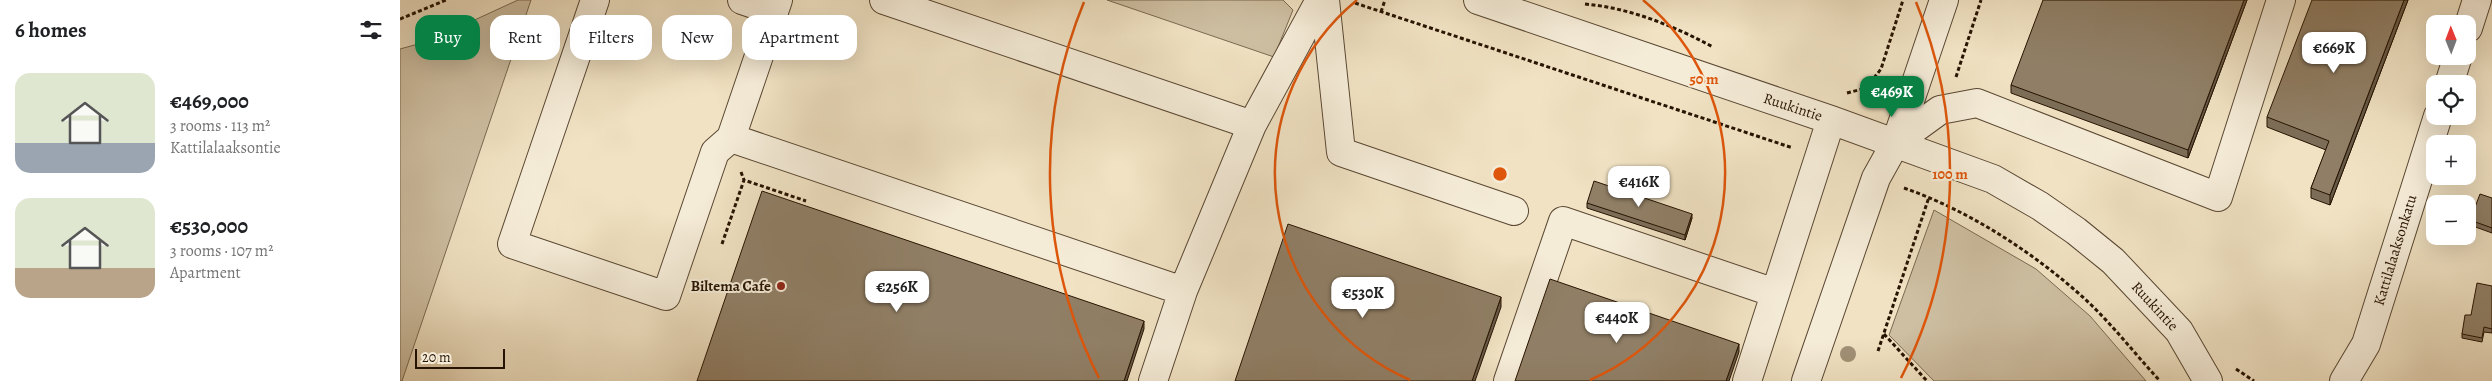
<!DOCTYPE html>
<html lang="en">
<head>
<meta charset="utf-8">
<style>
	body { margin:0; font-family:Alegreya,serif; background:#f6f6f6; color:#202124; height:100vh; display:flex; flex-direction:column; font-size:19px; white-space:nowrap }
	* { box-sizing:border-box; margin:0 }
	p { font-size:16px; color:#757577 }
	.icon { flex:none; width:28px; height:28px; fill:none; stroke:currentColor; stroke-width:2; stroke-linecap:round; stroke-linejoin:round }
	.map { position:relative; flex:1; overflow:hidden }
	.details { display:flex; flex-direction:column; background:#fff; width:400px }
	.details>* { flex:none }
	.guide { position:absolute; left:15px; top:15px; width:475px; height:45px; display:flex; gap:10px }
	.needle { width:32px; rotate:359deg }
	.controls { position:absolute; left:2026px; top:15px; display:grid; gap:10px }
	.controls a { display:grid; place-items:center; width:50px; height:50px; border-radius:10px; background:#fff; box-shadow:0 5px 20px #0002; font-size:25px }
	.scale { position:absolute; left:15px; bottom:12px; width:90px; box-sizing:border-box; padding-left:5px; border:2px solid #271301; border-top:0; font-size:14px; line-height:18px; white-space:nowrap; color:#271301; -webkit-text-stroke:4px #f5ecd8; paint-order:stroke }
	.price { position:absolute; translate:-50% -42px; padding:0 11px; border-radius:10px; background:#fff; color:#222; font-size:16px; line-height:32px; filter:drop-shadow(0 1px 2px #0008) }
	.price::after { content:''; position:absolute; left:50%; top:30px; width:15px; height:11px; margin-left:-8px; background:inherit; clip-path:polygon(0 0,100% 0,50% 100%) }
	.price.active { background:#0b8043; color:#fff }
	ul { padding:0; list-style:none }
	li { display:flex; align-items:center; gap:15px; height:125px; padding:0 15px }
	li span { display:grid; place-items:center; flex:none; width:140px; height:100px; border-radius:15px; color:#555 }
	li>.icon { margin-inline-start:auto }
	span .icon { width:60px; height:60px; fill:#fffc; stroke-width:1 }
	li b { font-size:21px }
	h2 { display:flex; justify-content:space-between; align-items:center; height:60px; padding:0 15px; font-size:21px }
	.tag { padding:0 18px; border-radius:15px; background:#fff; box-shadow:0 5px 20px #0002; font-size:18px; line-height:45px }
	.tag.active { background:#0b8043; color:#fff }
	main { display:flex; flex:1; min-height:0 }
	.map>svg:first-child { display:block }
	.green { fill:#cebfa2; stroke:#7a6952 }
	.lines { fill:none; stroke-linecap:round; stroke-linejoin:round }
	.minor-casing { stroke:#594732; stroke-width:30 }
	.path { stroke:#271301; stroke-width:3; stroke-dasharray:4 2.5; stroke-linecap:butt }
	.minor { stroke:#f5ecd8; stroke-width:28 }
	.tree { fill:#a19177 }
	.wall { fill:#7c6d58; stroke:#271301 }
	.shaded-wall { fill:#655947; stroke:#271301 }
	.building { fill:#907f66; stroke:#271301 }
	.ring { fill:none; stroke:#de560b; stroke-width:2.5 }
	.poi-dot { fill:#8f2418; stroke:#f5ecd8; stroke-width:2 }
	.labels { text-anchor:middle; stroke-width:4; stroke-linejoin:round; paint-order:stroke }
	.street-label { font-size:15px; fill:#271301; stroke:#f5ecd8 }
	.poi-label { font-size:15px; font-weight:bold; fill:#271301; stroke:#f5ecd8; text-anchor:end }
	.centre { fill:#de560b; stroke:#f5ecd8; stroke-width:2.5 }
	.ring-label { font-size:15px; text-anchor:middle; font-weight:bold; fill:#de560b; stroke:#f5ecd8; stroke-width:4; stroke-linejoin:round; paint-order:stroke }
</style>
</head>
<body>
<main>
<section class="details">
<h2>6 homes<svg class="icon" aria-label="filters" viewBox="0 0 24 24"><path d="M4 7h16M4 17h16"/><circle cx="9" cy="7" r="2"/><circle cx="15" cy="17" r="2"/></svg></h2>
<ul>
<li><span style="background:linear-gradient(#dfe7d0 70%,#9aa5b1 0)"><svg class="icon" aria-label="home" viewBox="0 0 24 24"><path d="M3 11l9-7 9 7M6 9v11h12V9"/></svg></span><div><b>€469,000</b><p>3 rooms · 113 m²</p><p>Kattilalaaksontie</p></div></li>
<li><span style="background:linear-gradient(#dfe7d0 70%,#b9a48a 0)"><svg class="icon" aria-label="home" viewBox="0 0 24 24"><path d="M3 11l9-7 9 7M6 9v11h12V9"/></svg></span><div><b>€530,000</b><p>3 rooms · 107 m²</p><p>Apartment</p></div></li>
</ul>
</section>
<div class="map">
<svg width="2092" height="381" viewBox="0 0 2092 381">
	<rect width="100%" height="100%" fill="#f0e2c3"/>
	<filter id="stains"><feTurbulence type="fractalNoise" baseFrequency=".004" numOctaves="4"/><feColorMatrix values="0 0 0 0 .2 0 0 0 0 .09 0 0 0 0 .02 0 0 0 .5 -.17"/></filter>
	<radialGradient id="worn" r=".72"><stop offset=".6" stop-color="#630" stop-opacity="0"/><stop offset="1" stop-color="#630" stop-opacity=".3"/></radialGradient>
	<!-- green -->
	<path class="green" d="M118,0H131L2,381H0V49L29,41Z
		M707,0H883L893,10L874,57Z
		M1534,210L1636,269L1690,316L1746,381H1534L1489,335Z"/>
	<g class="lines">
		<!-- minor casing -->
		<g class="minor-casing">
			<path id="minor" d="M195,0L112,244L266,296L315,152L331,138L378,0
				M342,0L374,11
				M484,0L852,125
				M925,0L941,152L1114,211
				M1078,0L1431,120L1593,179L1640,206L1676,231L1713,261L1779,331L1808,381
				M2068,28L2077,0
				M2049,84L2058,56
				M331,138L783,291
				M1496,142L1544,0
				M753,381L783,291L852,125L920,0
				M1108,381L1163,221L1375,293
				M1347,381L1431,120
				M1406,381L1476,178L1496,142L1540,110L1577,103L1818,197L1881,0
				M1944,381L1966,344L2038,116"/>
		</g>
		<!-- path -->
		<path class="path" d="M955,3L1393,148
			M1185,4C1230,8 1274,26 1313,47
			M981,12L985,0
			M0,19L46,0
			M1556,77L1581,0
			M1447,93L1466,88L1481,69L1503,0
			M341,172L344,180
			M1504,188C1570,211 1634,253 1685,299C1712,324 1735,354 1760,381
			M322,244L344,180L406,201
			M1484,334L1527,381
			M1478,351L1529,197
			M1836,369L1854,381"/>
		<!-- minor -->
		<use href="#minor" class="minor"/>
	</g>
	<!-- trees -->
	<circle class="tree" cx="1448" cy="354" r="8"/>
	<!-- wall -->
	<path class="wall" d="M1847,0L1788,158L1611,93V85Z
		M2008,0L1930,205L1911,198V188L1926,150L1867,127V117Z
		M2092,198V233L2070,225V220Z
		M1187,203L1292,218L1285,240L1187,208Z
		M2092,286V333L2084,332L2082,342L2062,338V334L2071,315Z"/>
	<!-- shaded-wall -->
	<path class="shaded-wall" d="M1844,0H1847L1788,158V150Z
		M2004,0H2008L1930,205V195Z
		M1292,214V218L1285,240V235Z
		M1101,297V307L1075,381H1072Z
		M744,321V329L727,381H724Z
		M1339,344V352L1329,381H1326Z"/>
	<!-- building -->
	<path class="building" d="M1643,0H1844L1788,150L1611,85Z
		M1912,0H2004L1930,195L1911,188L1929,141L1867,117Z
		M1194,181L1292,214L1285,235L1187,203Z
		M362,191L744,321L724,381H297Z
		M2080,194L2092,198V228L2070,220Z
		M888,224L1101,297L1072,381H835Z
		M1150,279L1339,344L1326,381H1115Z
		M2077,283L2092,286V329L2084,327L2082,338L2062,334L2065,315H2071Z"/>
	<!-- distance rings -->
	<g class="ring">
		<path d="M1010 380A225 225 0 0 1 957 0M1243 0A225 225 0 0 1 1190 380"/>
		<path d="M699 378A450 450 0 0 1 684 2M1516 2A450 450 0 0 1 1501 378"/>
	</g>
	<!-- markers -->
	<circle class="poi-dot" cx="381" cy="286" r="5"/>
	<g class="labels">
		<!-- street labels -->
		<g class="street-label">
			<text transform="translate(1393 107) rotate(18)" y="5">Ruukintie</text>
			<text transform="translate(1995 250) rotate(-73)" y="5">Kattilalaaksonkatu</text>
			<text transform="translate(1755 306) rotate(47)" y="5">Ruukintie</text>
		</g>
		<!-- poi labels -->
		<g class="poi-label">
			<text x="371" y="291">Biltema Cafe</text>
		</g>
	</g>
	<circle cx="1100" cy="174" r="8" class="centre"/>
	<g class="ring-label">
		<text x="1304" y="84">50 m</text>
		<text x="1550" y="179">100 m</text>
	</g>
	<rect width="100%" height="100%" filter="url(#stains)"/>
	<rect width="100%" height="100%" fill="url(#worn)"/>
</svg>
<div class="controls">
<a><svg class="needle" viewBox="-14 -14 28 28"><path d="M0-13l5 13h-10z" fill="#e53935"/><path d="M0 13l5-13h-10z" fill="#757577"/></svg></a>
<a><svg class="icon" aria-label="locate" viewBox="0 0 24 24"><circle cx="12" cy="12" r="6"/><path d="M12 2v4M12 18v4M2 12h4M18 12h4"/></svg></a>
<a>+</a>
<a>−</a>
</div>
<div class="scale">20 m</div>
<b class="price" style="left:1934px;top:74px">€669K</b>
<b class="price active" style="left:1492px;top:118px">€469K</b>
<b class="price" style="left:1239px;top:208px">€416K</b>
<b class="price" style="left:497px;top:313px">€256K</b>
<b class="price" style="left:963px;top:319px">€530K</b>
<b class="price" style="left:1217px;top:344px">€440K</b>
<div class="guide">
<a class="tag active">Buy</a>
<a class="tag">Rent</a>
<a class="tag">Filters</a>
<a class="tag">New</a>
<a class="tag">Apartment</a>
</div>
</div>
</main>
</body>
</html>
